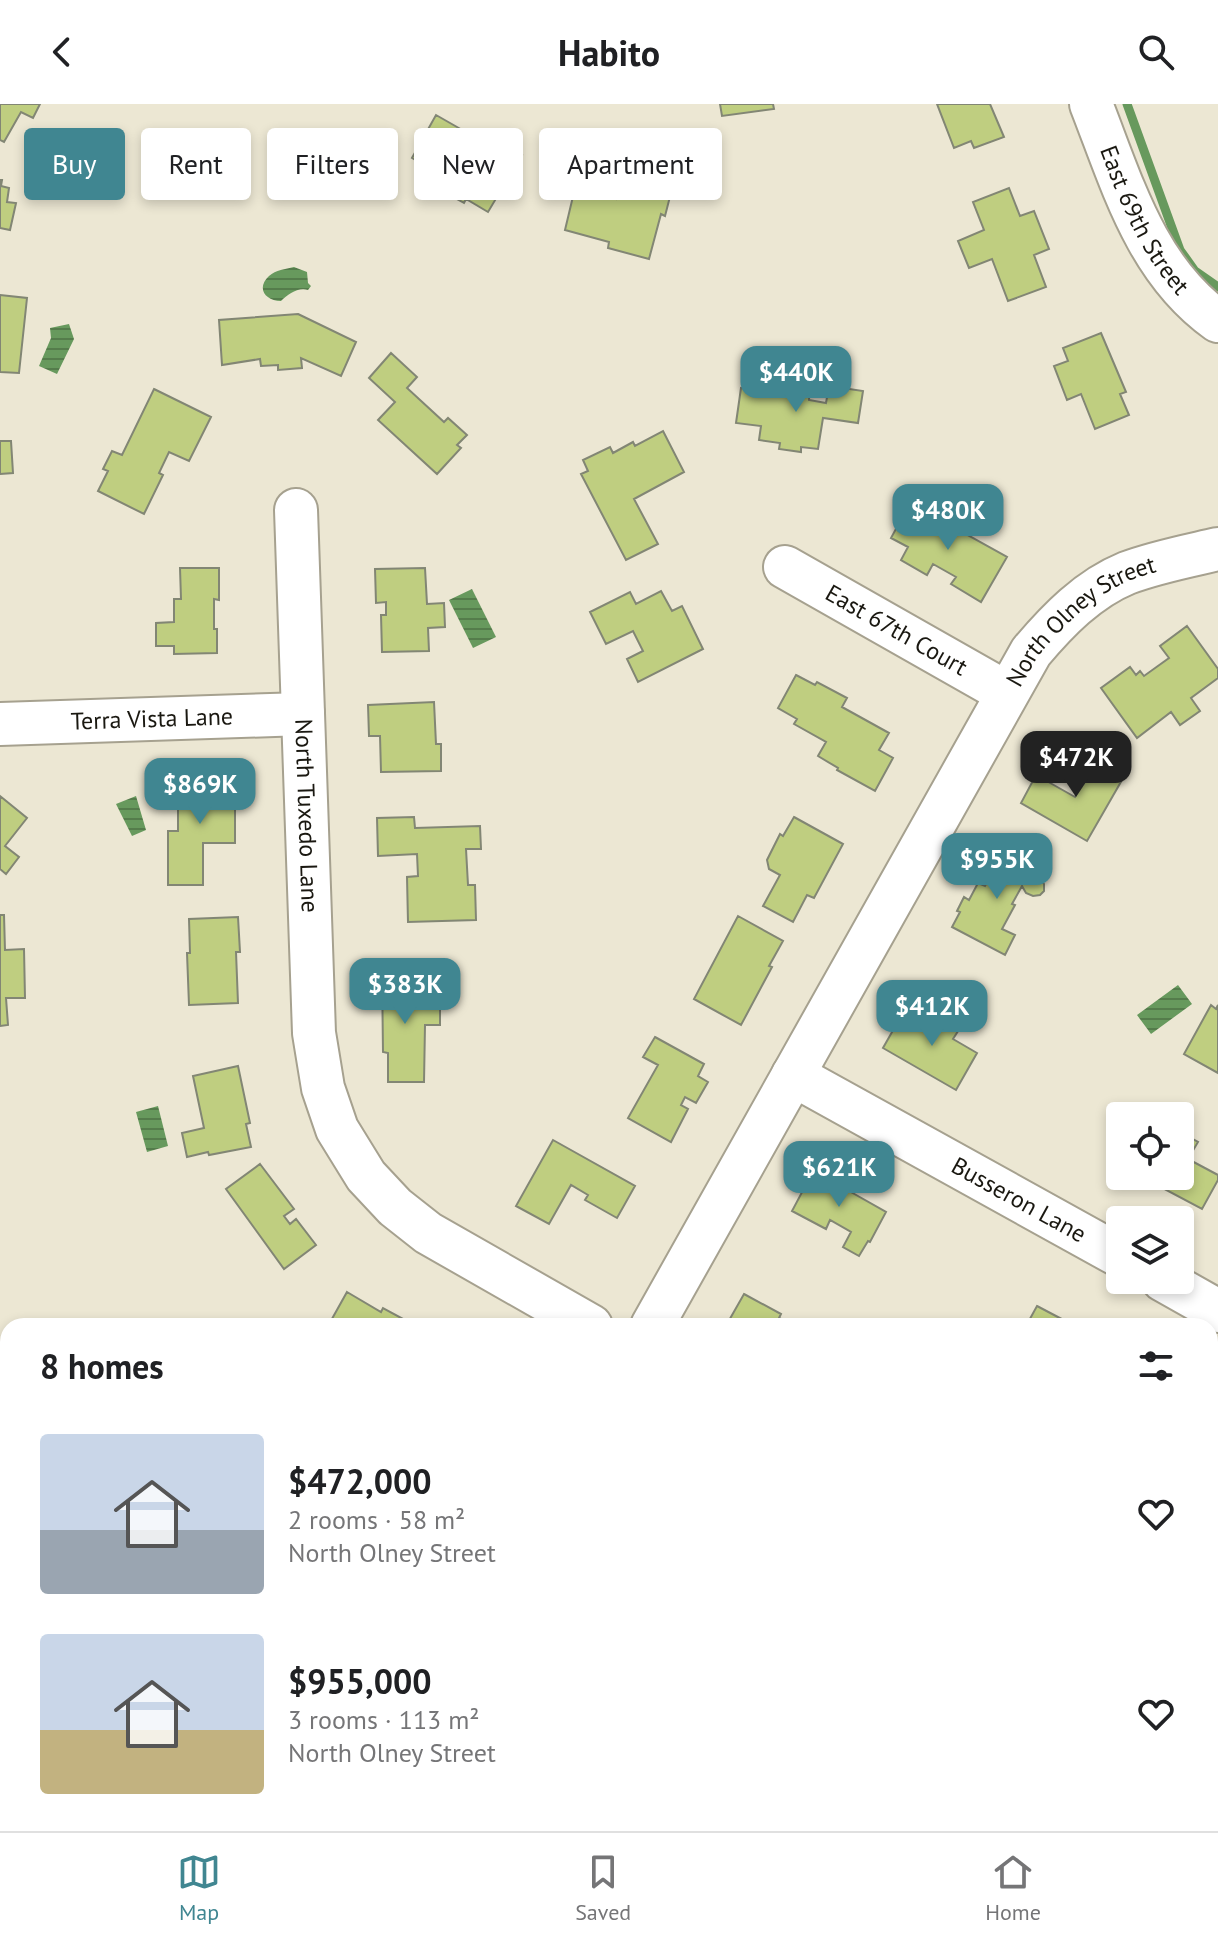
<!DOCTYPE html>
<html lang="en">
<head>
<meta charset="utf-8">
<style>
	body { margin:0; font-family:"PT Sans",sans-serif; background:#f2f2f2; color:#202124; height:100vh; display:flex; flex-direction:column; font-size:30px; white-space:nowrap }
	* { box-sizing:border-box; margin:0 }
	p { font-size:26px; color:#757577 }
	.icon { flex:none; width:44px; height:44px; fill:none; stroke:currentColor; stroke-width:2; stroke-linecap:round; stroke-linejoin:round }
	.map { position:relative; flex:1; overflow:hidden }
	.sheet { position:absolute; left:0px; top:1214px; width:1218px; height:514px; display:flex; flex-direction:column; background:#fff; border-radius:24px 24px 0 0; box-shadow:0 4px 12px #0003 }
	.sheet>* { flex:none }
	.banner { position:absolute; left:24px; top:24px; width:800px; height:72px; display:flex; gap:16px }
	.fabs { position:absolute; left:1106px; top:998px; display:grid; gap:16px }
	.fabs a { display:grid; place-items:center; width:88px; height:88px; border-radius:8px; background:#fff; box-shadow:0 4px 12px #0003; font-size:40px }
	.price { position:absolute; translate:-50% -68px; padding:0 18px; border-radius:16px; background:#408691; color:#fff; font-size:26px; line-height:52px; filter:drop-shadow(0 2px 4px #0008) }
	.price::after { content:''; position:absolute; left:50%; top:48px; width:24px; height:18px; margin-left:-12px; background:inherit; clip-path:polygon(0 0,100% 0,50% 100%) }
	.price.active { background:#222; color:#fff }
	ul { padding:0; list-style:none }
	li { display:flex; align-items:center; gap:24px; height:200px; padding:0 40px }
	li span { display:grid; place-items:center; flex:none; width:224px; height:160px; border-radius:8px; color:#555 }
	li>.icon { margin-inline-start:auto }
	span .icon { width:96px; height:96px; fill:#fffc; stroke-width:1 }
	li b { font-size:34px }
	h2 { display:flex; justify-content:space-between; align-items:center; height:96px; padding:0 40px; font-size:34px }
	.chip { padding:0 28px; border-radius:8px; background:#fff; box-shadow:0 4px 12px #0003; font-size:28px; line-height:72px }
	.chip.active { background:#408691; color:#fff }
	header { display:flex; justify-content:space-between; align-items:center; height:104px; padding:0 40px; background:#fff; font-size:36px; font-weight:700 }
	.tabs { display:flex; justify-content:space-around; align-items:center; height:112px; border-top:2px solid #e0e0e0; background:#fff; font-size:22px; color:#757577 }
	.tabs a { display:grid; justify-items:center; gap:4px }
	.tabs .active { color:#408691 }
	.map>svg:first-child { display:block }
	.water { fill:url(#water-rules) }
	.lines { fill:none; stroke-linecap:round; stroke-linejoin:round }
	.stream { stroke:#67995d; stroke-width:9 }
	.building { fill:#bfce80; stroke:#828674; stroke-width:2 }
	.minor-casing { stroke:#a6a18f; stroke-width:46 }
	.minor { stroke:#fff; stroke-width:42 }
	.labels { text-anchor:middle; stroke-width:6; stroke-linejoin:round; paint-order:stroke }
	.street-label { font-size:24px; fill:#1a1811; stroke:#f9f4e0 }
</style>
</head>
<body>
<header><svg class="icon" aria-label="back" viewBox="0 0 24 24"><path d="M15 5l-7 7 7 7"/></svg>Habito<svg class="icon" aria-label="search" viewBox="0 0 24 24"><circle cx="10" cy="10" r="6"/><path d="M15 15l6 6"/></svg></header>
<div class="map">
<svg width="1218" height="1727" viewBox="0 0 1218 1727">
	<defs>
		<pattern id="water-rules" width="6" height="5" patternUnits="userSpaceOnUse" patternTransform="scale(2)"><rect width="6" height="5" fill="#67995d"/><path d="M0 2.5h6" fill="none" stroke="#547c4b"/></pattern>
	</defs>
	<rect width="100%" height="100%" fill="#ece7d3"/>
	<!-- water -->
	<path class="water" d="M294,163L307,168L308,179L311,182L308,186C298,183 288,190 281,197C265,197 256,184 269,172C276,166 285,165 294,163Z
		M69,220L74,235L57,270L39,262L51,234L50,224Z
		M472,485L496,533L473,544L449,496Z
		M136,692L146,726L132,732L116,700Z
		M1178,881L1192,900L1151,930L1137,911Z
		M158,1002L168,1042L147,1048L136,1008Z"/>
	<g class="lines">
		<!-- stream -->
		<path class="stream" d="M1127,0L1180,146L1195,167L1218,183"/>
	</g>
	<!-- building -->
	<path class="building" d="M0,0H40L33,14L21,8L4,38L0,36Z
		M720,0H773L774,5L722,12Z
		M937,0H990L1004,33L974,44L971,37L954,44Z
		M436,11L464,27L462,30L479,40L485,30L522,51L488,108L466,95L464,99L442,87L449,76L412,54Z
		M637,67L674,77L665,112L661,110L649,155L608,144L609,138L565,126L575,84L616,95L617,91L630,94Z
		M0,76H2L1,82L9,84L7,98L16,99L10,126L0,124Z
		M1009,84L1020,112L1034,107L1049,145L1034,151L1046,183L1008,197L992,155L969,164L958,137L984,126L973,98Z
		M0,191L27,194L19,269L0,268Z
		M298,210L356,238L341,272L301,254L302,264L278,266V261L261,262L260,255L222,261L219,216Z
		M1101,229L1126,288L1120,290L1129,311L1095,325L1081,290L1067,296L1054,262L1068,257L1063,244Z
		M391,249L417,273L407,284L444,318L448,314L467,331L457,341L461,344L437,370L378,316L395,298L369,274Z
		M790,279L810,282L809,296L826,299L829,282L863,287L858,319L823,314L818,345L801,343V348L779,345L780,339L759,336L761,322L736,319L741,284L788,291Z
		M154,285L211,313L189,357L169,348L159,369L163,371L144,410L98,387L108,367L103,365L112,347L122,351Z
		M663,327L684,368L634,395L658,440L626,456L581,370L588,367L583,356L610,343L613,349L633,338L635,342Z
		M0,337H11L13,369L0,370Z
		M910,399L1007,453L981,498L951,480L956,473L933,460L927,471L901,456L908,443L891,434Z
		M180,464H219V496L214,495V525H217V549L174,550V542H156V519L174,518V495H181Z
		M425,464L427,500L444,499L445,523L428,524L429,547L382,548L381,511H386V498L376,499L375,465Z
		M661,487L672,507L682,502L703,545L638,578L627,555L643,547L633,527L606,540L590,508L630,488L636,500Z
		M1187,522L1218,565V574L1191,594L1200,607L1180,621L1171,608L1137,634L1101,584L1130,563L1136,571L1140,567L1144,572L1169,554L1160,542Z
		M796,571L815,581L817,578L847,594L842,603L889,629L879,646L893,654L875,687L837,666L838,664L818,652L826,638L794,620L797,615L778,604Z
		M434,598L436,640H441V667L381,668L380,632H369L368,601Z
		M1098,653L1126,669L1087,737L1021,699L1036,671L1075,693Z
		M178,675H235V739H203V781H168V727H178Z
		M0,692L27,714L5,742L19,753L6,770L0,765Z
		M414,713L415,724L480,722L481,745H466L468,781H475L476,816L408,818L407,773L418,772L417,750L378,752L377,714Z
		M794,713L843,740L814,794L807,791L793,818L763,802L780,771L769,765L767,756L780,730L783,732Z
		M1003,742L1034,759L1027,772L1032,771L1039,773L1044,780V787L1040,791L1033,792L1026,789L1022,782L1012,800L1015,801L1002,825L1015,831L1005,851L952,823L960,808L957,807L964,793L969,796L978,779L985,782L990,772L987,771Z
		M0,811H4L5,846L24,845L25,894H6L8,921L0,922Z
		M738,812L783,837L769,862L772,863L741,921L694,895Z
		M238,813L240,848H236L238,899L189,901L187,849H190L189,815Z
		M382,866H414L415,891H424V902L440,901V921H425L424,978H388V949L383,948Z
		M1211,901L1216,905L1218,901V969L1184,950Z
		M904,907L935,925L943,911L962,921L953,935L977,949L956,986L883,944Z
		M655,933L704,960L698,972L708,978L696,999L685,993L681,1001L688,1005L671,1038L628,1014L658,961L643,953Z
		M238,962L250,1019L246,1020L251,1043L209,1051L208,1048L187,1053L182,1029L204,1024L193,972Z
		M1142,1003L1160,1012H1138Z
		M1180,1028L1198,1038L1188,1055L1218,1071V1076L1202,1105L1140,1072H1180Z
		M553,1036L635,1082L617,1114L585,1096L588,1091L571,1081L549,1120L516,1102Z
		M1120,1038V1061L1110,1056Z
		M260,1060L294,1105L284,1112L290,1120L296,1115L316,1141L284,1165L226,1085Z
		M817,1060L846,1076L842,1083L886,1108L870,1138L868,1137L859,1152L843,1143L851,1128L830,1116L826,1125L792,1107Z
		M347,1188L381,1208L383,1204L416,1222H328Z
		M744,1190L781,1210L779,1214L795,1222H730L727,1220Z
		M1037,1202L1075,1222H1026Z
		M8,1280V1329L0,1332V1283Z
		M1210,1405L1218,1410V1449L1210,1463Z
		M0,1537L8,1542V1591L5,1590L0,1599Z
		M166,1720H255L251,1727H217L208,1722L205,1727H176L166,1721Z
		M687,1720H727V1727H686Z
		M1058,1720H1110L1113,1723L1117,1720L1123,1727H1051Z"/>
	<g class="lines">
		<!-- minor casing -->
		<g class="minor-casing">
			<g id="minor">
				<path id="s1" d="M1091,0C1122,79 1146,166 1218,217"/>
				<path id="s2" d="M296,406L314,929L323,984L337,1025L366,1072L395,1103L428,1129L591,1222"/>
				<path id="s3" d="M785,463L1007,589"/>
				<path id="s4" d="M0,620L303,610"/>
				<path id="s5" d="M793,971L1120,1152"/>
				<path d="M1163,1176L1218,1207"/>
				<path id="s6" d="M652,1222L1031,548C1058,516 1088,485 1127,469C1156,458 1188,452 1218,445"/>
				<path d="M353,1727L357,1720"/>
			</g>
		</g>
		<!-- minor -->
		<use href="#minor" class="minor"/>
	</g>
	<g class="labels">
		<!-- street labels -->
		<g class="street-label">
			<text dy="8" stroke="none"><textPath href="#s1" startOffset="128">East 69th Street</textPath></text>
			<text dy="8" stroke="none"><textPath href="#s6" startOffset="832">North Olney Street</textPath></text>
			<text dy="8" stroke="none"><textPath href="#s3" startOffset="128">East 67th Court</textPath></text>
			<text dy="8" stroke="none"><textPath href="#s4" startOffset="152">Terra Vista Lane</textPath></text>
			<text dy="8" stroke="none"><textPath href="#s2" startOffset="306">North Tuxedo Lane</textPath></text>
			<text dy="8" stroke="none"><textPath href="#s5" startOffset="258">Busseron Lane</textPath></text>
		</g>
	</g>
</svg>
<div class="fabs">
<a><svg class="icon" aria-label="locate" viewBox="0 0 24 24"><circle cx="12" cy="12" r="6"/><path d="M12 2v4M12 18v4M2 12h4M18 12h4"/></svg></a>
<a><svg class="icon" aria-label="layers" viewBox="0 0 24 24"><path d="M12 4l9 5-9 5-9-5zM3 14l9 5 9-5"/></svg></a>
</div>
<b class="price" style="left:796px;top:310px">$440K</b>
<b class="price" style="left:948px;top:448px">$480K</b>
<b class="price active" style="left:1076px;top:695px">$472K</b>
<b class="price" style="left:200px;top:722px">$869K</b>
<b class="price" style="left:997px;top:797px">$955K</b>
<b class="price" style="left:405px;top:922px">$383K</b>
<b class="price" style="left:932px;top:944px">$412K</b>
<b class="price" style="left:839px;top:1105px">$621K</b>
<div class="banner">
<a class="chip active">Buy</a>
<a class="chip">Rent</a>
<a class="chip">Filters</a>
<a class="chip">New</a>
<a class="chip">Apartment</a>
</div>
<section class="sheet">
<h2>8 homes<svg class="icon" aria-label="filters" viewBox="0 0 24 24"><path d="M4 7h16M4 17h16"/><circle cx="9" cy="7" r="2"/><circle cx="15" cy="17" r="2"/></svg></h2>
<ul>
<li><span style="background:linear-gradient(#c9d6e8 60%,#9aa5b1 0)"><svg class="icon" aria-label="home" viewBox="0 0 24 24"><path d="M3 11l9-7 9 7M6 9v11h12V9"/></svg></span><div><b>$472,000</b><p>2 rooms · 58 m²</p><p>North Olney Street</p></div><svg class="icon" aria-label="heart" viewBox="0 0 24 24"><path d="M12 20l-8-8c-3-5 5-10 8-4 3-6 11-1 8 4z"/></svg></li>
<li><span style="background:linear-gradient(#c9d6e8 60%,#c2b280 0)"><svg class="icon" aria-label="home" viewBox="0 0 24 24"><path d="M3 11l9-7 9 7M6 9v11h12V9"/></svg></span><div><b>$955,000</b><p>3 rooms · 113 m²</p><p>North Olney Street</p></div><svg class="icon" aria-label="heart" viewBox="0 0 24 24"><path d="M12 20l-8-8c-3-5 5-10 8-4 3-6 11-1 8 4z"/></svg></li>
</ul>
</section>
</div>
<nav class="tabs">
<a class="active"><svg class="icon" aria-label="map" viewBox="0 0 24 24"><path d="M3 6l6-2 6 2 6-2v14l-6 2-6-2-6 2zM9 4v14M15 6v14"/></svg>Map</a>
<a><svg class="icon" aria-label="saved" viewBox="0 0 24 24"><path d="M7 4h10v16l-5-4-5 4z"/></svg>Saved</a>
<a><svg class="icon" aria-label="home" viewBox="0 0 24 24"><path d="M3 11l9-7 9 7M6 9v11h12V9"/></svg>Home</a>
</nav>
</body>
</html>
